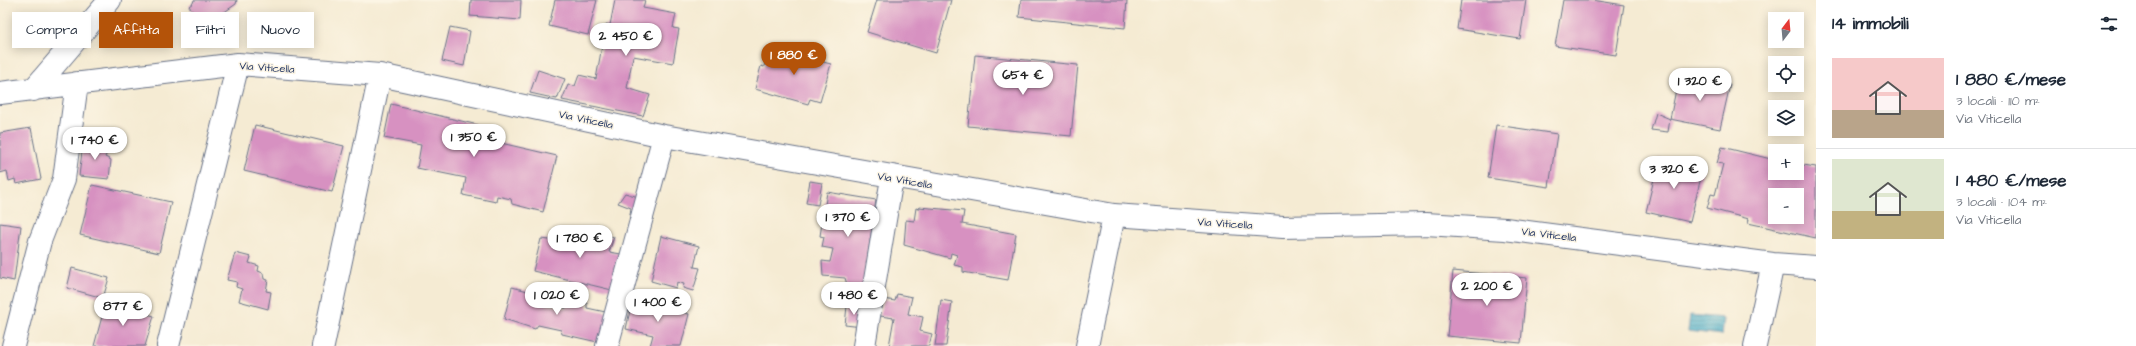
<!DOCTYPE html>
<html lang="it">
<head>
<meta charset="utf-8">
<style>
	body { margin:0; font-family:"Architects Daughter",sans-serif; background:#f2f2f3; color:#1f2937; height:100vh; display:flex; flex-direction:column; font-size:15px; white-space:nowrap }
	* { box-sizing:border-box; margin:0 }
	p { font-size:13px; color:#747a83 }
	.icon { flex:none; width:22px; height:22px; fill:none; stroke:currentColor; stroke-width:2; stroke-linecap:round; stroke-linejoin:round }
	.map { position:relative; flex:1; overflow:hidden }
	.panel { display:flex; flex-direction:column; background:#fff; width:320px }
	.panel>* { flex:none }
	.hud { position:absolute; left:12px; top:12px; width:380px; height:36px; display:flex; gap:8px }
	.needle { width:26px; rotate:16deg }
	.fabs { position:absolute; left:1768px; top:12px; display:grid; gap:8px }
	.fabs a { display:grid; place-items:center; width:36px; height:36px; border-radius:0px; background:#fff; box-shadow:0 2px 10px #0003; font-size:20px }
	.price { position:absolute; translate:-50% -34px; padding:0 9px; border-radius:14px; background:#fff; color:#222; font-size:13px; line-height:26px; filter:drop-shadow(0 1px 2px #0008) }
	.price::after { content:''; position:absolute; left:50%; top:24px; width:12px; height:9px; margin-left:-6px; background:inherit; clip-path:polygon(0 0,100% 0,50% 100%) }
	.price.selected { background:#b45309; color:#fff }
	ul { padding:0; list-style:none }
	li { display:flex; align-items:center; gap:12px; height:100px; padding:0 16px }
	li+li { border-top:1px solid #e0e1e3 }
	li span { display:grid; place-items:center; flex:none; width:112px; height:80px; border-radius:0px; color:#555 }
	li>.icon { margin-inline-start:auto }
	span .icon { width:48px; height:48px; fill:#fffc; stroke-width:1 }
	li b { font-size:17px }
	h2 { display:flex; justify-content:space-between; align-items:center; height:48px; padding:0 16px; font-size:17px }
	.pill { padding:0 14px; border-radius:0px; background:#fff; box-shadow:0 2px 10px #0003; font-size:14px; line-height:36px }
	.pill.selected { background:#b45309; color:#fff }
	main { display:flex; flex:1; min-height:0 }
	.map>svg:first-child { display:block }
	.water { fill:url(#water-rules); stroke:#316e92 }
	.building { fill:#d791c1; fill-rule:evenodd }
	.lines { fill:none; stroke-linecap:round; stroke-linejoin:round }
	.minor-casing { stroke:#677187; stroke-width:24 }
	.minor { stroke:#fff; stroke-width:22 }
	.labels { text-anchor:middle; stroke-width:3; stroke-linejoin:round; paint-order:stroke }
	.street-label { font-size:11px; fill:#1b2f5e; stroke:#fcf5e5 }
</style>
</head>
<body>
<main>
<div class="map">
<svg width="1816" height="346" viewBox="0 0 1816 346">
	<defs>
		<pattern id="water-rules" width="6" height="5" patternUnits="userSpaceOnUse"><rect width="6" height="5" fill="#47acc7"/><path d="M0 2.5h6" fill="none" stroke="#3a8ca5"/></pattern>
	</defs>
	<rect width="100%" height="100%" fill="#fcf5e5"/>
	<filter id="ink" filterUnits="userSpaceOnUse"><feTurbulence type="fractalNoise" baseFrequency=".025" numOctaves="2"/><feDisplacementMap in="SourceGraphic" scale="8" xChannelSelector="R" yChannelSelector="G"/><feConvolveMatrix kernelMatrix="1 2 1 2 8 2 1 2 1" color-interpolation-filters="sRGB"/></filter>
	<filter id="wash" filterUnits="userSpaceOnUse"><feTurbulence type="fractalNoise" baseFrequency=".012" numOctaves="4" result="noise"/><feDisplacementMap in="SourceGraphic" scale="16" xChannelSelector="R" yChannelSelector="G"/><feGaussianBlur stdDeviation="0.9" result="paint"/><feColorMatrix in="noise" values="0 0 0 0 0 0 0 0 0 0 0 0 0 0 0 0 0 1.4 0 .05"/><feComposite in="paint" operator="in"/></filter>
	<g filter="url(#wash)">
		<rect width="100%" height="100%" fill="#f5ebd3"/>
		<!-- water -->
		<path class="water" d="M1690,315L1724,318L1722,335L1688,331Z"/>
		<g id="blocks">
			<!-- building -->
			<path class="building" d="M194,0H237L236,4L203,27L189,6L193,3Z
				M471,0H521L520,20L470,16Z
				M555,0H597L588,35L549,26Z
				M615,0H645L643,8L676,14L673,28L679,29L673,63L633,56L627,88L650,95L643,116L562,100L568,85L575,86L579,75L596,79L606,24L610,25Z
				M877,0H951L936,53L867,32Z
				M1021,0H1127L1125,28L1019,17Z
				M1461,0H1526L1520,39L1457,29Z
				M1563,0H1592L1624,5L1616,55L1555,46Z
				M450,27L470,31L464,66L442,61Z
				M795,49L824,57L823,62L831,64L820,102L810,99L808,104L755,89L761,66L764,67L768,51L793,58Z
				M975,55L1078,65L1071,136L968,126Z
				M538,70L565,79L557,99L530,93Z
				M1679,75L1730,85L1720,129L1670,119Z
				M391,104L478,125L475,137L557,156L543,212L512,204L511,199L497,196L496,202L463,195L466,178L417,168L421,145L384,138Z
				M1656,113L1670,119L1668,132L1651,130Z
				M255,125L344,146L332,192L244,171Z
				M1496,125L1557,134L1549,187L1488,178Z
				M31,128L41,179L16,184L15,179L9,181L7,171L0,173V133Z
				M83,143L111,145L105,157L111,160L109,179L79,176Z
				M1722,147L1775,160V173H1797V164L1816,167V238L1748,223L1749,219L1707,208L1711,194L1715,195L1723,164L1717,163ZM1775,195H1797V217H1775Z
				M1659,158L1703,169L1690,222L1646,212Z
				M810,181L822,183L818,205L806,203Z
				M92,185L171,202L159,253L80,235Z
				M827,192L876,200L862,296L848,288L845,278L823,276L822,261L830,262L833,249L822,247L824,237L820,236Z
				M625,193L645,199L639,224L629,221L631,208L618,203Z
				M919,207L964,211L962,224L1016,234L1008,280L963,272V267L954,265L957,255L951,253L950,258L904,245L906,220L914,221L916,208L919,209Z
				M0,223L21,226L14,281L0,278Z
				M575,230L614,237L609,252L621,254L612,290L533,271L541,239L567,242Z
				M661,236L699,246L694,267L700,268L693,291L683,288L684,284L677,282L676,288L651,281Z
				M235,253L251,257L249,263L259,266L258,271L263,273L264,279L268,280L266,291L271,292L268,309L239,301L242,289L236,287L237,282L227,280Z
				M72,268L109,278L103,298L67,288Z
				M1453,271L1527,278L1521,343L1447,336Z
				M512,287L532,292L531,301L566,308L570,300L587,303V308L610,313L602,343L562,334L561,330L538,325L535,329L504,319Z
				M897,294L912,297L908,314L923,317L920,331L932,334L929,346H889L894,318L880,316L884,299L895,301Z
				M633,297L653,302L652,305L689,314L681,346H650L653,335L626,329Z
				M941,300L952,302L946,346H935Z
				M106,302L154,316L145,346H94Z
				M847,306L864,308L862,327L845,325Z"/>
		</g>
	</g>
	<g filter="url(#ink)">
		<use href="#blocks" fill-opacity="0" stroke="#677187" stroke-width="1"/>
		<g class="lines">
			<!-- minor casing -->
			<g class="minor-casing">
				<path id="minor" d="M33,90L110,0
					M0,93L238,64L380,75L664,136L1114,215L1283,227L1426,224L1505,229L1773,264L1816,267
					M13,346L40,241L64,179L77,83
					M168,346L238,64
					M323,346L380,75
					M607,346L664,136
					M864,346L892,178
					M1087,346L1114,215
					M1755,346L1773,264"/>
			</g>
			<!-- minor -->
			<use href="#minor" class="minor"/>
		</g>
	</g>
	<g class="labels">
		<!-- street labels -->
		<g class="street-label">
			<text transform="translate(267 67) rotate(4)" y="4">Via Viticella</text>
			<text transform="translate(586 119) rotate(12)" y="4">Via Viticella</text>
			<text transform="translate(905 180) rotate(10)" y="4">Via Viticella</text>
			<text transform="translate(1225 223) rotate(4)" y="4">Via Viticella</text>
			<text transform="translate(1549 234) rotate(7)" y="4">Via Viticella</text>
		</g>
	</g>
</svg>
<div class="fabs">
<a><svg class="needle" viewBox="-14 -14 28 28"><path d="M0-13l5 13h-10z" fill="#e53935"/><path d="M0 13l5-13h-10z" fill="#747a83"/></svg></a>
<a><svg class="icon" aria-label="locate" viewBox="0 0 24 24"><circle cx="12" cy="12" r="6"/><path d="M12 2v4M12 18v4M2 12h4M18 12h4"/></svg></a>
<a><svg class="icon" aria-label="layers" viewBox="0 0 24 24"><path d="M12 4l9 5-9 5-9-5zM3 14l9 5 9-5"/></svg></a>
<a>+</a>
<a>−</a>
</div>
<b class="price" style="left:626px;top:57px">2 450 €</b>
<b class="price selected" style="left:794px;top:76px">1 880 €</b>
<b class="price" style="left:1023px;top:96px">654 €</b>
<b class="price" style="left:1700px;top:102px">1 320 €</b>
<b class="price" style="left:474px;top:158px">1 350 €</b>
<b class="price" style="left:95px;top:161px">1 740 €</b>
<b class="price" style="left:1674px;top:190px">3 320 €</b>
<b class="price" style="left:848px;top:238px">1 370 €</b>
<b class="price" style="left:580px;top:259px">1 780 €</b>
<b class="price" style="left:1487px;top:307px">2 200 €</b>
<b class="price" style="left:557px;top:316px">1 020 €</b>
<b class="price" style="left:854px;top:316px">1 480 €</b>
<b class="price" style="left:658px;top:323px">1 400 €</b>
<b class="price" style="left:123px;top:327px">877 €</b>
<div class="hud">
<a class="pill">Compra</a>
<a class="pill selected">Affitta</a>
<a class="pill">Filtri</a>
<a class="pill">Nuovo</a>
</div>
</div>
<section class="panel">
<h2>14 immobili<svg class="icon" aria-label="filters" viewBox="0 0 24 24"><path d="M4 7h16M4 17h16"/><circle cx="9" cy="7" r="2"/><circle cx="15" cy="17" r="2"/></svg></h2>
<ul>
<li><span style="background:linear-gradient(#f6c9c9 65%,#b9a48a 0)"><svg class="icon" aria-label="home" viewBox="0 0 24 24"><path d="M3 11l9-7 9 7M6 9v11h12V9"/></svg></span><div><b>1 880 €/mese</b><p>3 locali · 110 m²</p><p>Via Viticella</p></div></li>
<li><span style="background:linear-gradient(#dfe7d0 65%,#c2b280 0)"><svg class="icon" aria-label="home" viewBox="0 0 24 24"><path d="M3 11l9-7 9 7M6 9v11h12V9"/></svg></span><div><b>1 480 €/mese</b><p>3 locali · 104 m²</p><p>Via Viticella</p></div></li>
</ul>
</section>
</main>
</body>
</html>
